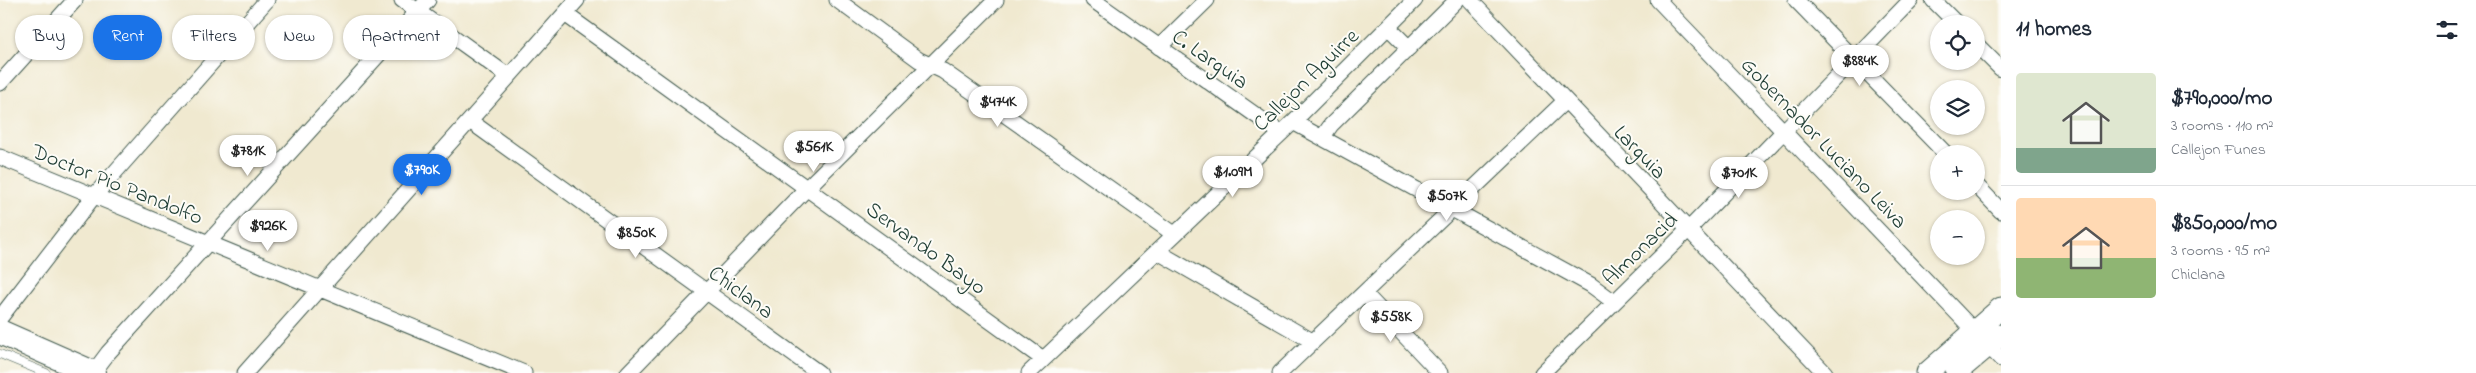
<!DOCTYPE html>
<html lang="en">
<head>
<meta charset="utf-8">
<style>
	body { margin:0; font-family:"Indie Flower",sans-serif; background:#f2f2f3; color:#1f2937; height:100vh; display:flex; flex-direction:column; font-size:19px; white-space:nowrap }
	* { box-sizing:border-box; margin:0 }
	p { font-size:16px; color:#747a83 }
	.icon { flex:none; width:28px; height:28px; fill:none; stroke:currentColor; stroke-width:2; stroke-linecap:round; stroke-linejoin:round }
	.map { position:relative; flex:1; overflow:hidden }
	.panel { display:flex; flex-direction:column; background:#fff; width:475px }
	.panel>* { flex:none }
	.top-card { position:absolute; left:15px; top:15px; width:475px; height:45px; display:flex; gap:10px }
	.tools { position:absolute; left:1930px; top:15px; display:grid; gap:10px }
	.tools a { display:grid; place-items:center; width:55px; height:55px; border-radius:50%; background:#fff; box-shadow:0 1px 4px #0004; font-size:25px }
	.price { position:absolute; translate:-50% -42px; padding:0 11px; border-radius:18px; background:#fff; color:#222; font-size:16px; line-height:32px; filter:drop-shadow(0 1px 2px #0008) }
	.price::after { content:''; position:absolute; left:50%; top:30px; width:15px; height:11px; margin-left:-8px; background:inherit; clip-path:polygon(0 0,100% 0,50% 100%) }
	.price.active { background:#1a73e8; color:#fff }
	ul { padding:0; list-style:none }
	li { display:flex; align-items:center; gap:15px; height:125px; padding:0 15px }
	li+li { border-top:1px solid #e0e1e3 }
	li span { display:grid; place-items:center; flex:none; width:140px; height:100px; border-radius:5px; color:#555 }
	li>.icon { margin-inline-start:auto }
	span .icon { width:60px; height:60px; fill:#fffc; stroke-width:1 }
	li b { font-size:21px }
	h2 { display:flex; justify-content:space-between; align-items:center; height:60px; padding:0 15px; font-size:21px }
	.tag { padding:0 18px; border-radius:22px; background:#fff; box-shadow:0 1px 4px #0004; font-size:18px; line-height:45px }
	.tag.active { background:#1a73e8; color:#fff }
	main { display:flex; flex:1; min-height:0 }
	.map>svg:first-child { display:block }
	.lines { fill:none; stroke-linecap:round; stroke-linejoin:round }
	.lane-casing { stroke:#3e574b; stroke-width:9 }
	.street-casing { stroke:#3e574b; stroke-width:17 }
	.secondary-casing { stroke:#3e574b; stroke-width:23 }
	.primary-casing { stroke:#3e574b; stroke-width:26 }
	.lane { stroke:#fff; stroke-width:8 }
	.street { stroke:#fff; stroke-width:15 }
	.secondary { stroke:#fff; stroke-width:21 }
	.primary { stroke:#fff; stroke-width:24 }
	.labels { text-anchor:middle; stroke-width:4; stroke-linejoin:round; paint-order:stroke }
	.street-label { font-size:22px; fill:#1f3d34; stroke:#fdfcf7 }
</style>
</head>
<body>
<main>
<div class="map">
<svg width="2001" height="373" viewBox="0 0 2001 373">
	<rect width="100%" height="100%" fill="#fdfcf7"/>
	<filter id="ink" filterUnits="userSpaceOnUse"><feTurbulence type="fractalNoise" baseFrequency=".02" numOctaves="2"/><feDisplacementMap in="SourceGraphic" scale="10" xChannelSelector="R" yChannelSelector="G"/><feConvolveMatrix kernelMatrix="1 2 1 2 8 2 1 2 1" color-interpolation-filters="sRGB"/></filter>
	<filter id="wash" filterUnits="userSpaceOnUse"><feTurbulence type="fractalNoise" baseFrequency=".0096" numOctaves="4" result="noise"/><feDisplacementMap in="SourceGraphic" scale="20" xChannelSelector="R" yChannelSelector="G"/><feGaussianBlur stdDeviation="1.12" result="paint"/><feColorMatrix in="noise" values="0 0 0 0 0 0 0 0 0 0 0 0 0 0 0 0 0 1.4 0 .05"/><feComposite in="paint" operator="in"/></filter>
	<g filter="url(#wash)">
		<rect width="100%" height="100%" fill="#f0e9d0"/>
	</g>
	<g filter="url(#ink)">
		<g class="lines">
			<!-- lane casing -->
			<g class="lane-casing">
				<path id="lane" d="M0,354L46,373"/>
			</g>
			<!-- street casing -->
			<g class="street-casing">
				<path id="street" d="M402,0L508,76
					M837,0L919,60L943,71L1174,234
					M1093,0L1281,133
					M1470,0L1825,373
					M1658,0L2001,359
					M1796,0L1946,154
					M1933,0L1957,24
					M565,14L1043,359
					M1388,27L1409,48
					M1976,44L2001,69
					M1159,47L1207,0
					M0,83L75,0
					M470,121L819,373
					M1293,122L1591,285L1614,302
					M1322,138L1331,125L1457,0
					M0,157L524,373
					M1976,185L2001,211
					M1158,252L1312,341
					M1364,293L1440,373
					M0,318L94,196L267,0
					M93,373L108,353L428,0
					M245,373L577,0
					M628,373L808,187L996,0
					M1029,373L1293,122L1415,0
					M1280,373L1565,101
					M1542,373L1688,230L1911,0"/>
			</g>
			<!-- secondary casing -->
			<g class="secondary-casing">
				<path id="secondary" d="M1927,373L2001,308
					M1956,373L2001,335"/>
			</g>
			<!-- primary casing -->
			<g class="primary-casing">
				<path id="primary" d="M0,332L93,373"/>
			</g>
			<!-- lane -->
			<use href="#lane" class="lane"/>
			<!-- street -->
			<use href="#street" class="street"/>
			<!-- secondary -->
			<use href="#secondary" class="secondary"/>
			<!-- primary -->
			<use href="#primary" class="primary"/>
		</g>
	</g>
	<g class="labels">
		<!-- street labels -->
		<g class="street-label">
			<text transform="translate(1211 58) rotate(35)" y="8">C. Larguia</text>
			<text transform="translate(1305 79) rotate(-44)" y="8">Callejon Aguirre</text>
			<text transform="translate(1825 142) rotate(46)" y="8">Gobernador Luciano Leiva</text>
			<text transform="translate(1641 151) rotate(46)" y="8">Larguia</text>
			<text transform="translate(118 183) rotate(22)" y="8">Doctor Pio Pandolfo</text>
			<text transform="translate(927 247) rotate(36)" y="8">Servando Bayo</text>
			<text transform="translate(1639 248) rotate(-44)" y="8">Almonacid</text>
			<text transform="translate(742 291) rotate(36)" y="8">Chiclana</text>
		</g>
	</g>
</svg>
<div class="tools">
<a><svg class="icon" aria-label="locate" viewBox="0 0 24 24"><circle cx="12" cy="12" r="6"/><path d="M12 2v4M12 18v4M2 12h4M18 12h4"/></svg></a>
<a><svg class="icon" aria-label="layers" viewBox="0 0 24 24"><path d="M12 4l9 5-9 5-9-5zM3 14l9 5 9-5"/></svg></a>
<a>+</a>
<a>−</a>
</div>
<b class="price" style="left:1860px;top:87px">$884K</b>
<b class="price" style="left:998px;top:128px">$474K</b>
<b class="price" style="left:814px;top:173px">$561K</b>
<b class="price" style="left:248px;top:177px">$781K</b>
<b class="price active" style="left:422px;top:196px">$790K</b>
<b class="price" style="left:1233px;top:198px">$1.09M</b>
<b class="price" style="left:1739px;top:199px">$701K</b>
<b class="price" style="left:1447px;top:222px">$507K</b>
<b class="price" style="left:268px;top:252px">$926K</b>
<b class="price" style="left:636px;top:259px">$850K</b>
<b class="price" style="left:1391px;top:343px">$558K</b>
<div class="top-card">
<a class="tag">Buy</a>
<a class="tag active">Rent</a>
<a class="tag">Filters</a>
<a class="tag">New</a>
<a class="tag">Apartment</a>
</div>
</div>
<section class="panel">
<h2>11 homes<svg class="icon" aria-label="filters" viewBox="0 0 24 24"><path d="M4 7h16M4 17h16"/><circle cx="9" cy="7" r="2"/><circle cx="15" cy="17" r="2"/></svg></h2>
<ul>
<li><span style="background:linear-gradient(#dfe7d0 75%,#7fa58c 0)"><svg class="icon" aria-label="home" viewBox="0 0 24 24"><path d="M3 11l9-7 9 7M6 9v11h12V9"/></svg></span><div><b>$790,000/mo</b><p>3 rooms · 110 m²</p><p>Callejon Funes</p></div></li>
<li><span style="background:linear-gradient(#ffd9b3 60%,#8fb573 0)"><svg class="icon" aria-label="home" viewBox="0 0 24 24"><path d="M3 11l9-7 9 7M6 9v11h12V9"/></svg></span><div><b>$850,000/mo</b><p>3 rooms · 95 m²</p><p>Chiclana</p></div></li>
</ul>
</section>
</main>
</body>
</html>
